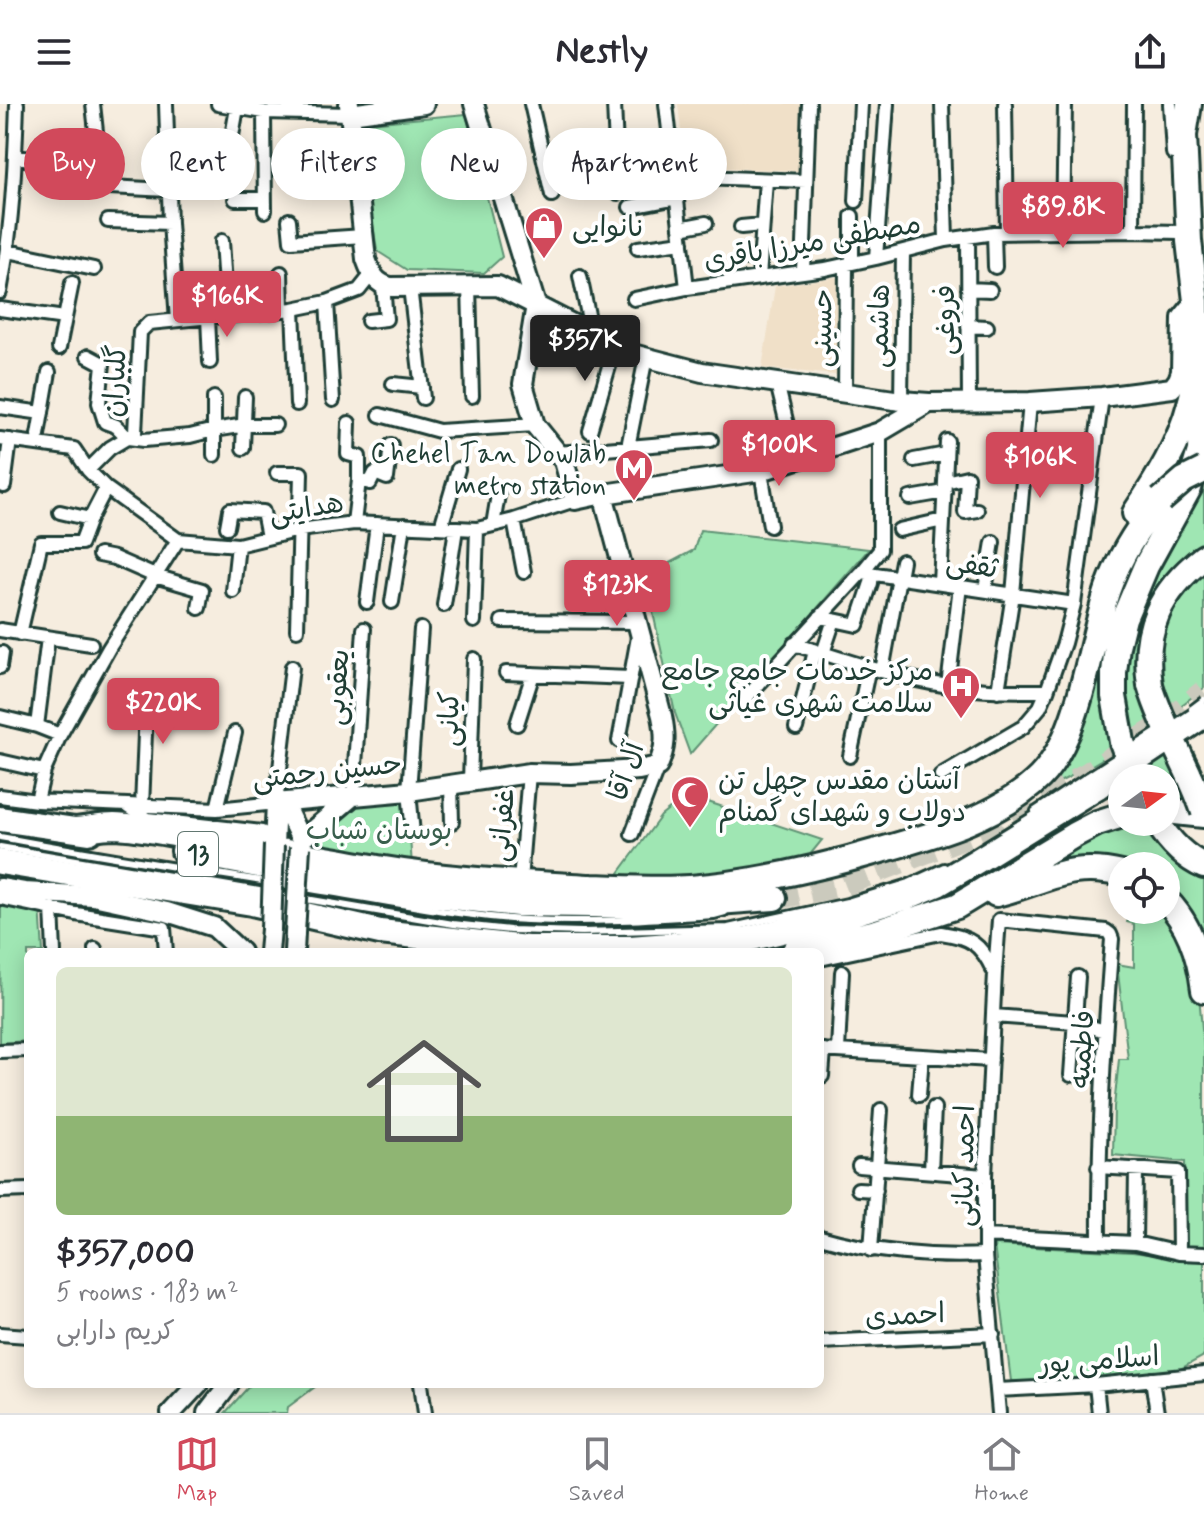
<!DOCTYPE html>
<html lang="en">
<head>
<meta charset="utf-8">
<style>
	body { margin:0; font-family:Mynerve,"Playpen Sans Arabic",sans-serif; background:#f2f2f3; color:#2b2b33; height:100vh; display:flex; flex-direction:column; font-size:30px; white-space:nowrap }
	* { box-sizing:border-box; margin:0 }
	p { font-size:26px; color:#7c7c81 }
	.icon { flex:none; width:44px; height:44px; fill:none; stroke:currentColor; stroke-width:2; stroke-linecap:round; stroke-linejoin:round }
	.map { position:relative; flex:1; overflow:hidden }
	.sheet { position:absolute; left:24px; top:844px; width:800px; height:440px; display:flex; flex-direction:column; background:#fff; border-radius:12px; box-shadow:0 4px 20px #0003 }
	.sheet>* { flex:none }
	.top-card { position:absolute; left:24px; top:24px; width:800px; height:72px; display:flex; gap:16px }
	.needle { width:52px; rotate:75deg }
	.controls { position:absolute; left:1108px; top:660px; display:grid; gap:16px }
	.controls a { display:grid; place-items:center; width:72px; height:72px; border-radius:50%; background:#fff; box-shadow:0 4px 20px #0003; font-size:40px }
	.price { position:absolute; translate:-50% -68px; padding:0 18px; border-radius:8px; background:#d1495b; color:#fff; font-size:26px; line-height:52px; filter:drop-shadow(0 2px 4px #0008) }
	.price::after { content:''; position:absolute; left:50%; top:48px; width:24px; height:18px; margin-left:-12px; background:inherit; clip-path:polygon(0 0,100% 0,50% 100%) }
	.price.on { background:#222; color:#fff }
	ul { padding:0; list-style:none }
	li { display:grid; align-content:center; gap:16px; height:424px; padding:0 32px }
	li span { display:grid; place-items:center; height:248px; border-radius:12px; color:#555 }
	li>.icon { margin-inline-start:auto }
	span .icon { width:144px; height:144px; fill:#fffc; stroke-width:1 }
	li b { font-size:34px }
	.chip { padding:0 28px; border-radius:36px; background:#fff; box-shadow:0 4px 20px #0003; font-size:28px; line-height:72px }
	.chip.on { background:#d1495b; color:#fff }
	header { display:flex; justify-content:space-between; align-items:center; height:104px; padding:0 32px; background:#fff; font-size:36px; font-weight:700 }
	.dock { display:flex; justify-content:space-around; align-items:center; height:112px; border-top:2px solid #e1e1e2; background:#fff; font-size:22px; color:#7c7c81 }
	.dock a { display:grid; justify-items:center; gap:4px }
	.dock .on { color:#d1495b }
	.map>svg:first-child { display:block }
	.built { fill:#f0e0c8 }
	.green { fill:#9fe6b3; stroke:#5f9274; stroke-width:2 }
	.lines { fill:none; stroke-linecap:round; stroke-linejoin:round }
	.highway-tunnel { stroke:#cbcabd; stroke-width:24; stroke-dasharray:24 12; stroke-linecap:butt }
	.lane-casing { stroke:#1f3d34; stroke-width:12 }
	.street-casing { stroke:#1f3d34; stroke-width:18 }
	.secondary-casing { stroke:#1f3d34; stroke-width:24 }
	.highway-casing { stroke:#1f3d34; stroke-width:30 }
	.lane { stroke:#fff; stroke-width:6 }
	.street { stroke:#fff; stroke-width:12 }
	.secondary { stroke:#fff; stroke-width:18 }
	.highway { stroke:#fff; stroke-width:24 }
	.lane-bridge-casing { stroke:#1f3d34; stroke-width:12; stroke-linecap:butt }
	.secondary-bridge-casing { stroke:#1f3d34; stroke-width:24; stroke-linecap:butt }
	.highway-bridge-casing { stroke:#1f3d34; stroke-width:30; stroke-linecap:butt }
	.lane-bridge { stroke:#fff; stroke-width:6 }
	.secondary-bridge { stroke:#fff; stroke-width:18 }
	.highway-bridge { stroke:#fff; stroke-width:24 }
	.labels { text-anchor:middle; stroke-width:8; stroke-linejoin:round; paint-order:stroke }
	.shield { fill:#fff; stroke:#627771; stroke-width:2 }
	.shield-label { font-size:26px; font-weight:bold; fill:#1f3d34 }
	.poi-label { font-size:28px; fill:#1f3d34; stroke:#fff; text-anchor:start }
	.street-label { font-size:28px; fill:#1f3d34; stroke:#fff }
	.park-label { font-size:28px; fill:#395f4d; stroke:#fff }
</style>
</head>
<body>
<header><svg class="icon" aria-label="menu" viewBox="0 0 24 24"><path d="M4 6h16M4 12h16M4 18h16"/></svg>Nestly<svg class="icon" aria-label="share" viewBox="0 0 24 24"><path d="M12 15V3M7 8l5-5 5 5M5 13v7h14v-7"/></svg></header>
<div class="map">
<svg width="1204" height="1309" viewBox="0 0 1204 1309">
	<rect width="100%" height="100%" fill="#f6eddf"/>
	<filter id="ink" filterUnits="userSpaceOnUse"><feTurbulence type="fractalNoise" baseFrequency=".0125" numOctaves="2"/><feDisplacementMap in="SourceGraphic" scale="16" xChannelSelector="R" yChannelSelector="G"/><feConvolveMatrix kernelMatrix="1 2 1 2 8 2 1 2 1" color-interpolation-filters="sRGB"/></filter>
	<g filter="url(#ink)">
		<!-- built -->
		<path class="built" d="M678,0H800L798,67L685,62Z
			M837,173L836,271L762,264L775,182Z"/>
		<!-- green -->
		<path class="green" d="M466,10L502,153L484,169L407,166L377,147L358,20Z
			M1204,371V445L1159,494L1157,620L1129,638L1122,594L1132,514Z
			M1166,400L1127,479L1117,646L1087,664L1016,700L1047,673L1114,488Z
			M700,426L869,445L690,650L675,609L645,472L694,446Z
			M1204,459V584L1166,613L1157,589L1163,507Z
			M1170,645L1199,707L1166,703V674H1141L1138,667Z
			M407,690L412,762L308,745L310,740L353,698Z
			M687,691L822,736L804,758L728,776L616,773L661,712Z
			M1122,718H1147L1204,770V851L1166,786V762H1122L1000,782Z
			M1,793L40,801L43,848H28V937L0,939Z
			M1128,806H1166L1174,814L1199,891L1204,947V1148L1187,1147L1185,1058L1113,1051L1114,1003L1119,955H1128L1117,860L1134,863V820L1127,818Z
			M994,1141L1132,1148L1204,1157V1252L1175,1268L1084,1278L1011,1277Z
			M251,1280H319L288,1303L287,1309H225Z"/>
		<g class="lines">
			<!-- highway-tunnel -->
			<path class="highway-tunnel" d="M774,794L842,781L983,725L1086,671L1162,621L1204,588"/>
			<!-- lane casing -->
			<g class="lane-casing">
				<path id="lane" d="M1035,707L1088,672
					M0,733C103,752 207,768 311,785C383,796 454,812 527,816C589,819 652,815 714,811L725,808
					M0,743L453,820L510,826L582,828L728,824L847,798L909,779L944,763"/>
			</g>
			<!-- street casing -->
			<g class="street-casing">
				<path id="street" d="M93,0L97,37
					M166,0L170,119L177,216
					M218,0L264,8L350,10
					M531,0L552,91
					M614,0L618,89
					M666,0L687,184
					M942,0L946,136
					M1005,0L1007,128
					M1170,0L1173,49
					M264,8L265,107
					M230,43L237,4
					M16,53L54,58
					M675,72L806,77
					M109,83L168,86
					M235,95H264
					M856,97L861,0
					M630,103L677,94
					M289,116L291,137L363,132
					M108,117L170,119
					M741,123L762,121
					M680,124L706,119
					M1133,127L1134,0
					M1063,128L1065,0
					M994,129L995,163
					M968,133L969,299
					M222,137L227,212
					M638,144L682,138
					M8,147L94,165
					M743,154H760
					M876,154L887,0
					M852,159V112
					M803,168L809,0
					M281,169L282,206
					M580,172L592,230
					M759,174L766,76
					M469,182L472,292
					M410,183L423,294
					M968,185L990,186
					M0,188C12,126 15,63 17,0
					M634,195L687,184L825,165L876,154L946,136L994,129L1133,127L1179,128
					M327,198L333,296
					M0,205L65,214
					M293,205L297,300
					M208,213L210,258
					M368,217L386,215L383,182
					M968,222L987,223
					M59,244L72,179
					M88,252L103,260L99,299L105,318L116,322L128,334L144,336L190,332L214,326L245,321H275
					M777,279L790,333
					M393,280L422,283
					M845,288L846,161
					M214,294V351
					M901,297L903,148
					M0,303L42,309
					M380,311L439,327L535,321
					M349,319L348,350L359,353V376L354,419
					M590,327L615,242
					M38,331L49,268
					M0,335L74,345L88,366L106,384L178,436L238,441L299,426L354,419L477,425L514,416L575,396
					M628,343L646,253
					M243,344L245,293
					M558,349L711,336
					M914,356L946,350
					M88,366L110,344L135,329L140,228L149,219L293,205L327,198L359,186L371,171
					M761,367L770,422
					M277,369H301L297,526
					M359,376L370,379L375,369L387,374L391,341
					M945,378L967,373L965,408L977,406
					M4,382L10,336
					M910,394L945,388
					M60,408L90,415
					M514,416L524,468
					M493,421L498,391
					M227,423L230,406L263,408L268,433
					M441,423L458,365
					M899,426L943,416
					M99,451L114,454L155,472L202,486L199,504
					M862,468L1074,500
					M940,479L947,337
					M985,486L993,438
					M233,487L238,441
					M367,498L377,420
					M392,498L404,421
					M444,501L456,425
					M820,513L857,521L871,479L872,469
					M474,517L477,425
					M502,517L637,518
					M0,526L91,540
					M20,530L41,439H81L90,415L106,384
					M794,540C845,556 896,574 949,582C981,587 1015,587 1047,587
					M823,549L834,516
					M0,563L2,549
					M882,567L902,457
					M506,569L630,574
					M948,582L960,482
					M998,587L1013,490L1030,298
					M139,589L146,605L142,703
					M744,596L862,468L880,446V328
					M0,613L37,622L60,631
					M517,620L533,570
					M37,622L48,534
					M796,624L815,547
					M619,637L638,533
					M850,652L869,563
					M0,657L44,667
					M941,671L1023,623L1040,603L1047,587L1064,539L1074,500L1102,293
					M470,677L474,555
					M451,680L452,718
					M0,692L37,697L217,705L276,699L292,563
					M353,692L364,525
					M37,697L44,667L60,631L109,544L178,436
					M128,703L147,715L262,728L274,737
					M217,705L235,629
					M413,730L409,687L421,525
					M632,730L658,662
					M520,777L529,669
					M0,794L76,810L164,824L166,848
					M52,804L54,848
					M95,845L96,848
					M820,855L941,829C970,833 981,840 993,866
					M994,912L1074,918L1105,927
					M820,946L991,956
					M838,946L842,868
					M0,947L28,946
					M1071,971L1078,873
					M822,972L824,946
					M919,991L922,952
					M859,1062L985,1072
					M1098,1063L1178,1068L1179,1149
					M931,1067L934,1004
					M858,1085L876,1086
					M0,1087L28,1086
					M985,1132L1135,1139L1179,1149L1204,1150
					M820,1133C871,1148 933,1154 985,1151
					M1135,1139L1136,1065
					M871,1146L881,1006
					M0,1230L28,1232
					M820,1238L993,1230
					M1152,1275L1157,1309
					M421,1280L425,1309
					M1096,1281L1099,1309
					M997,1286L1096,1281L1204,1270
					M999,1309L985,1151V1072L995,869L999,816L1106,827L1110,830L1112,835C1104,936 1098,1036 1099,1137"/>
			</g>
			<!-- secondary casing -->
			<g class="secondary-casing">
				<path id="secondary" d="M349,0L366,155C371,169 375,180 391,183L498,182L629,249L702,268L901,297L929,299L1030,298L1102,293L1172,284L1178,276L1181,268L1182,214L1196,197
					M474,0L536,201L523,280L535,321L564,357L575,396L603,390L761,367L880,328L929,299
					M350,10L424,0
					M283,698L301,736L300,743
					M301,736L353,692
					M274,741L276,699L409,687L529,669L571,670L639,666L658,662C666,643 666,632 662,612L603,390
					M0,784L24,788L93,792L167,808L214,823L241,848
					M269,848L271,825
					M294,848L295,829
					M171,1309L198,1280
					M207,1309L229,1280"/>
			</g>
			<!-- highway casing -->
			<g class="highway-casing">
				<path id="highway" d="M1135,409C1157,376 1180,339 1190,300C1194,288 1195,275 1197,262
					M1150,581C1142,525 1160,487 1204,453
					M1114,592V569L1117,542L1124,514L1146,462L1189,384L1200,347L1201,319L1197,262L1196,197L1189,137L1184,31L1189,0
					M1166,707L1204,711
					M0,715L89,728
					M1157,718C1169,737 1183,753 1204,762
					M75,726C88,725 101,722 114,722C141,723 171,730 198,734C258,742 318,754 378,764C449,776 520,779 592,783C625,784 657,786 690,784C754,779 819,764 881,746C934,731 1000,713 1040,673C1081,631 1089,541 1108,485C1120,451 1138,423 1161,396
					M184,747L396,787L518,800L663,802L774,794
					M0,758L252,799L380,828L527,844H630L748,835L840,813L907,793L938,780L977,757L1098,682
					M996,790C1045,778 1068,757 1122,770
					M1166,796C1189,819 1200,853 1204,886
					M794,848L877,828L957,802L1074,731L1097,719L1122,711"/>
			</g>
			<!-- lane -->
			<use href="#lane" class="lane"/>
			<!-- street -->
			<use href="#street" class="street"/>
			<!-- secondary -->
			<use href="#secondary" class="secondary"/>
			<!-- highway -->
			<use href="#highway" class="highway"/>
			<!-- lane-bridge casing -->
			<g class="lane-bridge-casing">
				<path id="lane-bridge" d="M1192,605L1204,596
					M1132,644L1163,624
					M1088,672L1122,650"/>
			</g>
			<!-- secondary-bridge casing -->
			<g class="secondary-bridge-casing">
				<path id="secondary-bridge" d="M271,825L274,741
					M295,829L300,743"/>
			</g>
			<!-- highway-bridge casing -->
			<g class="highway-bridge-casing">
				<path id="highway-bridge" d="M1161,396L1184,376L1204,366
					M1150,581C1163,626 1190,664 1204,708
					M1114,592L1122,638L1135,674
					M1098,682L1204,611"/>
			</g>
			<!-- lane-bridge -->
			<use href="#lane-bridge" class="lane-bridge"/>
			<!-- secondary-bridge -->
			<use href="#secondary-bridge" class="secondary-bridge"/>
			<!-- highway-bridge -->
			<use href="#highway-bridge" class="highway-bridge"/>
		</g>
	</g>
	<!-- icons -->
	<defs>
		<g id="shop-pin" transform="scale(2)"><path d="M0 17L-7.5 6A9.5 9.5 0 1 1 7.5 6Z" fill="#d1495b" stroke="#fff"/><path d="M-5-2.5h2.3a2.7 3.5 0 0 1 5.4 0H5L5.5 6h-11ZM-1.5-2.5h3a1.5 2.3 0 0 0-3 0Z" fill="#fff"/></g>
		<g id="metro-pin" transform="scale(2)"><path d="M0 17L-7.5 6A9.5 9.5 0 1 1 7.5 6Z" fill="#d1495b" stroke="#fff"/><path d="M-5.5 5V-5H-3L0 0L3-5H5.5V5H3V-.5L0 4L-3-.5V5Z" fill="#fff"/></g>
		<g id="hospital-pin" transform="scale(2)"><path d="M0 17L-7.5 6A9.5 9.5 0 1 1 7.5 6Z" fill="#d1495b" stroke="#fff"/><path d="M-5-5h3v3.5h4V-5h3V5h-3V1.5h-4V5h-3Z" fill="#fff"/></g>
		<g id="mosque-pin" transform="scale(2)"><path d="M0 17L-7.5 6A9.5 9.5 0 1 1 7.5 6Z" fill="#d1495b" stroke="#fff"/><path d="M3.5-4.9A6 6 0 1 0 3.5 4.9A5 5 0 1 1 3.5-4.9Z" fill="#fff"/></g>
	</defs>
	<g fill-rule="evenodd">
		<use href="#shop-pin" x="544" y="122"/>
		<use href="#metro-pin" x="634" y="364"/>
		<use href="#hospital-pin" x="961" y="582"/>
		<use href="#mosque-pin" x="690" y="691"/>
	</g>
	<g class="labels">
		<!-- shield labels -->
		<rect class="shield" x="178" y="728" width="40" height="44" rx="6"/>
		<g class="shield-label">
			<text x="198" y="759">13</text>
		</g>
		<!-- poi labels -->
		<g class="poi-label">
			<text x="572" y="132">نانوایی</text>
			<text x="606" y="358" text-anchor="end">Chehel Tan Dowlab<tspan x="606" dy="32">metro station</tspan></text>
			<text x="933" y="576" text-anchor="end">مرکز خدمات جامع جامع<tspan x="933" dy="32">سلامت شهری غیاثی</tspan></text>
			<text x="718" y="685">آستان مقدس چهل تن<tspan x="718" dy="32">دولاب و شهدای گمنام</tspan></text>
		</g>
		<!-- street labels -->
		<g class="street-label">
			<text transform="translate(812 137) rotate(-10)" y="10">مصطفی میرزا باقری</text>
			<text transform="translate(944 216) rotate(-90)" y="10">فروغی</text>
			<text transform="translate(878 222) rotate(-89)" y="10">هاشمی</text>
			<text transform="translate(821 224) rotate(-89)" y="10">حسینی</text>
			<text transform="translate(114 277) rotate(-87)" y="10">گلباران</text>
			<text transform="translate(306 403) rotate(-9)" y="10">هدایتی</text>
			<text transform="translate(972 460) rotate(8)" y="10">ثقفی</text>
			<text transform="translate(336 583) rotate(-86)" y="10">یعقوبی</text>
			<text transform="translate(448 615) rotate(-89)" y="10">کیانی</text>
			<text transform="translate(327 666) rotate(-6)" y="10">حسین رحمتی</text>
			<text transform="translate(625 667) rotate(-71)" y="10">آل آقا</text>
			<text transform="translate(501 721) rotate(-85)" y="10">غفرانی</text>
			<text transform="translate(1081 945) rotate(-86)" y="10">فاطمیه</text>
			<text transform="translate(963 1062) rotate(-89)" y="10">احمد کیانی</text>
			<text transform="translate(905 1210) rotate(-3)" y="10">احمدی</text>
			<text transform="translate(1099 1255) rotate(-4)" y="10">اسلامی پور</text>
		</g>
		<!-- park labels -->
		<g class="park-label">
			<text x="379" y="735">بوستان شباب</text>
		</g>
	</g>
</svg>
<div class="controls">
<a><svg class="needle" viewBox="-14 -14 28 28"><path d="M0-13l5 13h-10z" fill="#e53935"/><path d="M0 13l5-13h-10z" fill="#7c7c81"/></svg></a>
<a><svg class="icon" aria-label="locate" viewBox="0 0 24 24"><circle cx="12" cy="12" r="6"/><path d="M12 2v4M12 18v4M2 12h4M18 12h4"/></svg></a>
</div>
<b class="price" style="left:1063px;top:146px">$89.8K</b>
<b class="price" style="left:227px;top:235px">$166K</b>
<b class="price on" style="left:585px;top:279px">$357K</b>
<b class="price" style="left:779px;top:384px">$100K</b>
<b class="price" style="left:1040px;top:396px">$106K</b>
<b class="price" style="left:617px;top:524px">$123K</b>
<b class="price" style="left:163px;top:642px">$220K</b>
<div class="top-card">
<a class="chip on">Buy</a>
<a class="chip">Rent</a>
<a class="chip">Filters</a>
<a class="chip">New</a>
<a class="chip">Apartment</a>
</div>
<section class="sheet">
<ul>
<li><span style="background:linear-gradient(#dfe7d0 60%,#8fb573 0)"><svg class="icon" aria-label="home" viewBox="0 0 24 24"><path d="M3 11l9-7 9 7M6 9v11h12V9"/></svg></span><div><b>$357,000</b><p>5 rooms · 183 m²</p><p>کریم دارابی</p></div></li>
</ul>
</section>
</div>
<nav class="dock">
<a class="on"><svg class="icon" aria-label="map" viewBox="0 0 24 24"><path d="M3 6l6-2 6 2 6-2v14l-6 2-6-2-6 2zM9 4v14M15 6v14"/></svg>Map</a>
<a><svg class="icon" aria-label="saved" viewBox="0 0 24 24"><path d="M7 4h10v16l-5-4-5 4z"/></svg>Saved</a>
<a><svg class="icon" aria-label="home" viewBox="0 0 24 24"><path d="M3 11l9-7 9 7M6 9v11h12V9"/></svg>Home</a>
</nav>
</body>
</html>
